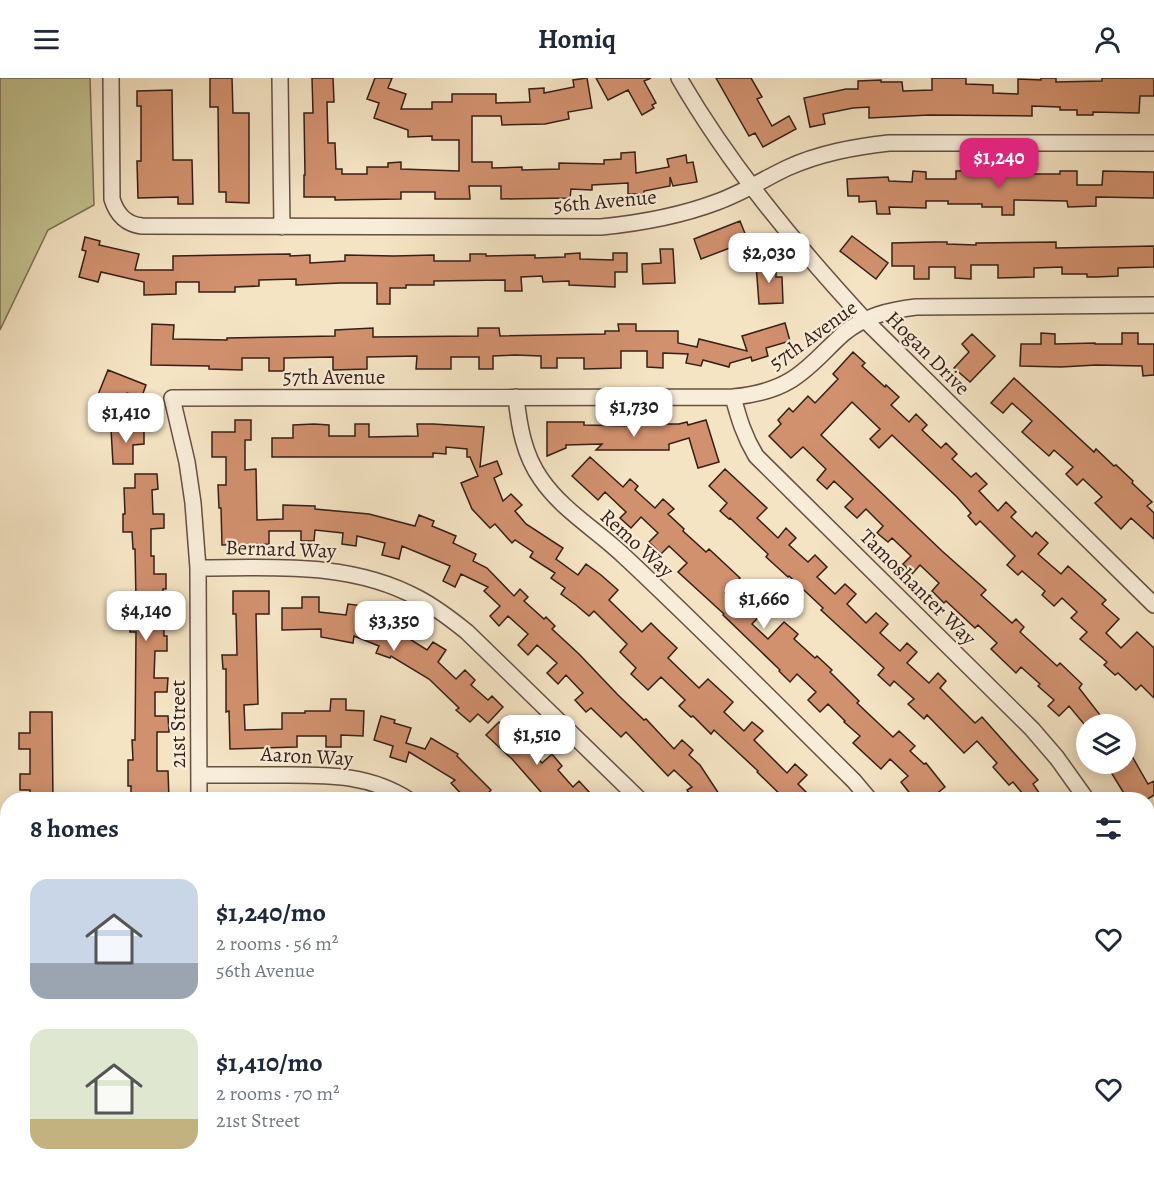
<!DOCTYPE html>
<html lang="en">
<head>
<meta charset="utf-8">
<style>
	body { margin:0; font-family:Alegreya,serif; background:#f2f2f3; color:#1f2937; height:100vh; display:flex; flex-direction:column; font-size:22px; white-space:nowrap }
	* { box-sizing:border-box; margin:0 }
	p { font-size:20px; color:#747a83 }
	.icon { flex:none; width:33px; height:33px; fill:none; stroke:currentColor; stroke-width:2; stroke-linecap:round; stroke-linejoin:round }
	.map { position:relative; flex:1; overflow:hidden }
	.sheet { position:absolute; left:0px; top:714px; width:1155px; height:386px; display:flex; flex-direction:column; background:#fff; border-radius:24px 24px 0 0; box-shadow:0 3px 15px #0003 }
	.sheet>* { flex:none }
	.fabs { position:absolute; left:1076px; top:636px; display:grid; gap:12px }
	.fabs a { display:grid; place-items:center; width:60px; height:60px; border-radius:50%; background:#fff; box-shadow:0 3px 15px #0003; font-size:30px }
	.price { position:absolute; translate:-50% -51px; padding:0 14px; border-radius:12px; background:#fff; color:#222; font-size:20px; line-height:39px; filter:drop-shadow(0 2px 3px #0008) }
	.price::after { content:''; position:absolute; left:50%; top:36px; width:18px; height:14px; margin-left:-9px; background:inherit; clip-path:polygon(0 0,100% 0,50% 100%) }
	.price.current { background:#db2777; color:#fff }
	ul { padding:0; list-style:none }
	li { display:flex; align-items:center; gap:18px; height:150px; padding:0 30px }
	li span { display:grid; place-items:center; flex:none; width:168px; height:120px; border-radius:18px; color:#555 }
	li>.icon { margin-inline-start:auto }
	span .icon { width:72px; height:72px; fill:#fffc; stroke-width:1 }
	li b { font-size:26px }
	h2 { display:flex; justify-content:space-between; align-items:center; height:72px; padding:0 30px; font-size:26px }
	header { display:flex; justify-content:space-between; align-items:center; height:78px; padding:0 30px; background:#fff; font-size:27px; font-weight:600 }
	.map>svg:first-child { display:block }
	.green { fill:#c2c290; stroke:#7c7054; stroke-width:1.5 }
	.building { fill:#d1906e; stroke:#351f17; stroke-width:1.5 }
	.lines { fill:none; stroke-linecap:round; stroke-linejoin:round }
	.minor-casing { stroke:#655042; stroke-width:18 }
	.major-casing { stroke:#351f17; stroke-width:22 }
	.minor { stroke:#f8edd9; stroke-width:15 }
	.major { stroke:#f5e4c4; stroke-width:20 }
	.labels { text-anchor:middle; stroke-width:4.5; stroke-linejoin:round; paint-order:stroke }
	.street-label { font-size:21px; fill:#351f17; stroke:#f8edd9 }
</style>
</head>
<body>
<header><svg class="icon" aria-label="menu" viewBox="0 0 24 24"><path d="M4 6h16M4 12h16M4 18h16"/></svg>Homiq<svg class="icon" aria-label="person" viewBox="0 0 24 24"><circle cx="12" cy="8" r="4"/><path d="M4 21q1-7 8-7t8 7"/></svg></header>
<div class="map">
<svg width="1154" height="1099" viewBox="0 0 1154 1099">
	<rect width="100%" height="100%" fill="#f5e4c4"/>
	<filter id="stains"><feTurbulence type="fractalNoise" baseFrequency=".00333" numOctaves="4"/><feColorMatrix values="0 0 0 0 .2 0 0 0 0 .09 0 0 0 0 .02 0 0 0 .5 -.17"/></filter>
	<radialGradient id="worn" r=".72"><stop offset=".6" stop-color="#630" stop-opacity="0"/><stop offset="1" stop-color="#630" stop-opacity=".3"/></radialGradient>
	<!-- green -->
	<path class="green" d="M0,0H90L94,127L48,152L0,252Z"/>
	<!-- building -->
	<path class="building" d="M210,0H232L233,35H249V125L226,124V114H219L218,29H210Z
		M312,0H333L334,24H327L328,65H335L336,91H342V96H367V89H388V85L401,84V91L459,93V62H432V58L408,59V52L374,40L379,25L367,21L375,0H392L388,10L406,16L401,31H432V24H452V16H496V25L530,24L529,11L544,10V15L574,9L573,2L587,0L592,30L568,34L569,41L545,46L502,47L501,38H472V84H492V90L522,89V92L559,91V85L604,86V82L621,81V75L635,74L636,95L669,89L667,81L686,77L687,85L693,84L697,104L673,108L670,99V108L644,113V116H628V105L592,107V112L571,111L570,120L501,121V108H469L470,121H435V114H401V121L335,122V119H304V97H305L304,35H313Z
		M596,0H651L644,3L656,25L652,27L654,30L642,37L628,12L608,22Z
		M716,0H751L762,19L757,21L772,48L789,38L796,51L763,69L755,55L749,58Z
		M932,0H966V6L993,7V15L1018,16V1L1041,2V0H1056V4L1102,3V0H1154V18H1140L1139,35L1093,34V37H1077V32H1060V29L1032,28V38L929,37L869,40V29L853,30L823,36L825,46L810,49L804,20L846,11H858V3L881,2V4H902L903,13L932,12Z
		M172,12L173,82H192L193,126H178V119L138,120L137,83H141V28H137V13Z
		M992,92V96H1060V93H1077V107H1102L1103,93L1154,94V120L1096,119V128L1068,129L1067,123L1014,122V137H1002V129H982V126H948V123H926V130L889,129L890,136H877L876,123L859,124V118H848L847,101L888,99L889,103L912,104L913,93L926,94V101H956V93Z
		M740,143L748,163L701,181L694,161Z
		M852,158L888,185L876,201L840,173Z
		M85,159L100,163L99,167L139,176L135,192H173V178L290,176V178L310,177V185L345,183V177L394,178L434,177V183H470V176H486V178L535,177V180L565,179V176L580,175V181L613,182V175H627V194H615V209L569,207V203L543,204L542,198L521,199L522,213H505V202L434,203V207H406V210H390V226H377V205H340L296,207V201L259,202V208L235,209V214H199V204H176V216L144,217V204L101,194L98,204L79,199L86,173L82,172Z
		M934,164H947V166L976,167V165L1056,164V170L1154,168V189L1118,190V198L1096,199H1087V196H1062V189L1034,190V199L998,200V187H971V201L955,200V189H929V201H914V188H892V165Z
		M660,171H673L675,205L643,206L642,186L661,185Z
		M776,185V199H782L783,225L759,226L756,186Z
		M785,245L790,263L766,270L768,278L752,283L751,279L730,285L729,289L703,282L701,288L686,285L688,276L663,275V290L647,289V273H621V290L584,291V280H557V290H541V278L515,277L493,278V291H479V279H451V291H416L417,278L367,279V291L333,292V279L284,280V293H269V280H242V292L209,291V288L151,287L152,246L174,247L173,261L227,262V260L335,258V252L373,250V259L478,258V250H499L500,258L605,256V253H619L618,246H636V253H678V265L697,269L699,261L747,273L742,258Z
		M1041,255L1055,256V266L1095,265V266H1122V255H1138V266H1154V297L1143,298L1142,288L1096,287L1061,289L1020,288L1021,266H1041Z
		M972,256L995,278L970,304L954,290L969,274L962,266Z
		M853,274L865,285L862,288L885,309L886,307L899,319L891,327L909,344L916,336L927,347L922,352L941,370L946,365L957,376L952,381L971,399L976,395L987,406L979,413L998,433L1006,424L1016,434L1011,439L1032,459L1036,454L1048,465L1038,476L1061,496L1068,488L1106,522L1102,526L1119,541L1106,555L1121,570L1137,554L1154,570V620L1141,607L1136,612L1118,595L1115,597L1104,587L1107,584L1080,561L1087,554L1071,540L1077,534L1062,520L1054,528L1042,517L1045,513L1022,493L1018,497L1007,487L1015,478L980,443L976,447L968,438L971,435L957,419L892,357L879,370L870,361L880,351L852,324L821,357L942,473L986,512L981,517L1012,545L1016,541L1024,549L1020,554L1057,588L1060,585L1082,606L1079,610L1107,646H1084L1069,628L1059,638L1048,628L1054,622L1038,608L1040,606L1021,589L1016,595L991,571L997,565L978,547L975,550L946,523L944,525L932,513L939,505L920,487L912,496L903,486L911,478L892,460L888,464L877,455L883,448L866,431L857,440L845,429L853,421L834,403L827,411L817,402L826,391L803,369L791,380L769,358L781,346L778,342L789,330L793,334L808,318L815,325L838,301L833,296Z
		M108,292L146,307L141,321L127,315L116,343L91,334Z
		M1014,300L1094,374L1096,371L1114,388L1116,387L1133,403L1132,405L1152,424L1147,428L1154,435V461L1131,440L1121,451L1095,425L1102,419L1083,401L1077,407L1066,396L1073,389L1054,372L1049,378L1022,354L1032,343L1012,325L1003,335L991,325Z
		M235,342H251V362H245V392L256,391L257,442L283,441V427L315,428V431L369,436L415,448L419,437L434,443L432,448L456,458L453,465L476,476L473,483L487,490L514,518L520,511L528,519L524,523L544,541L546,539L555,548L552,551L579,576L618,617L644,642L646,641L674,671L682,662L693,672L689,677L700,687L723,722H693L687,712L692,709L674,692L668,698L626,654L621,659L591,630L586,634L575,622L583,615L566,597L558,606L547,595L557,585L537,567L528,577L518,567L528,556L508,538L499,548L490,538L500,528L484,513L488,509L461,496L455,509L443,503L450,488L402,468L399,481L382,477L385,465L357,458L356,468L342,466L343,455L315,452L314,463H301V453H269V466L222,467L221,430H219L218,407H226V379H212V354H235Z
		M706,342L719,384L698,390L689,360L669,366V372H596L602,366L566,367V370L547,378V344H584V347L634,348V346H679L687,344L688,347Z
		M314,346L329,347V358H355V346H369V359L418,358L417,346H433L484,349L480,389L497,383L502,396L494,400L503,423L511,416L522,427L515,433L526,446L563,470L556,481L578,497L586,486L601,497L618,512L609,522L642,554L651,545L661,555L677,570L668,580L699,610L708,601L733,624L724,634L744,653L752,644L763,653L754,662L787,695L795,686L807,697L798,706L814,722H786L757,694L758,693L714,652L711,656L693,638L691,639L679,628L685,622L661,599L648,612L631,596L636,590L620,574L627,566L594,533L589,538L576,527L561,516L565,510L551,500L555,495L530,479L533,474L515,462L512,465L495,446L490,450L472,431L461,405L478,398L470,379H467V371L446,369V376L433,375V379H272V360H293V347Z
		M144,349V366L133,367V386H113L111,351Z
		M590,379L623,409L630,401L638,408L635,412L655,430L663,421L674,431L668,436L684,451L683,453L706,474L709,471L740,500L725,515L741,530L756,515L769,528L752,546L768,561L784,544L798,556L794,561L815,580L817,578L832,592L830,594L859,623L857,625L893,659L899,653L915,668L910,673L924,686L926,685L945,709L929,722H915L901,704L908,698L890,681L881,691L853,665L860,658L844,644L845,643L828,626L820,634L808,622L816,614L797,596L790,604L779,593L780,592L723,537L724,536L678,494L687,485L669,468L661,476L649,464L658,455L641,439L631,450L620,440L626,434L605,414L598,422L572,398Z
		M725,391L767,430L757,440L778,460L786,450L796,460L789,467L808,484L815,477L827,489L817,499L835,516L845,506L856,516L847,526L866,545L876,535L888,546L880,555L900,573L907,565L917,574L907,585L929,605L938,595L946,603L940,610L975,645L982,639L1038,702L1033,706L1044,722H1028L1013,704L1009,707L993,689L997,685L977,663L964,675L927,637L924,641L908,626L914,621L894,603L890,608L878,597L884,590L821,532L823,530L789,498L788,499L766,479L768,476L730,440L729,441L720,433L727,425L709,408Z
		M135,396H157L158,411L152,412L153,436H164V450L151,451V478H154V496H166V511H163L164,558H167V573H155L154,600H168L167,614H155V638H168L169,654H157V693H168L169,722H131V708H128V682H133L132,662H135L136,554H130V537H124V522H136L135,471H133L132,454H123V436H125L124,410H135Z
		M233,513H269V536H256L258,626L244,627L245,652L282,651V635H305V633H330L331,621H346V632L364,633L363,658L341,657V669H326V658H297V669L230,671L229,633L226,634V591H223L222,577H237L236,536H233Z
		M302,519H319V534L346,537L348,526L363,528L362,541L387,551L392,540L405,545L400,555L427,572L433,564L446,572L438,584L456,601L465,592L475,602L471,607L488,622L492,618L503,629L488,645L478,636L470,644L456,632L459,630L429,601L391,578L390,580L376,575L379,568L354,558L353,565L321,559V551L282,552V530H302Z
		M30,634H52L53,722H30V712H20V696H30V671H19V655H30Z
		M381,638L395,642L394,645L411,650L406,665L425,671L431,660L458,676L457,678L491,712L482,722H467L451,705L455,702L409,674L406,684L390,679L393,668L374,662Z
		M499,644L514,658L523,648L534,658L525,667L542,685L552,676L562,688L558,692L573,709L579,703L590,715L583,722H548L512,681L486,657Z
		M1125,666L1148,706L1154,703V717L1146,722H1128L1106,686H1125Z"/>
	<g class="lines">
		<!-- minor casing -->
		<g class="minor-casing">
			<path id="minor" d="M111,0L112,121C117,137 126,146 142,148L601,149C641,145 680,138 717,124C742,115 764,101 787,90C820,75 854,69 889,65H1154
				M280,0L282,149
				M679,0C730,88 796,167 865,242L1154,527
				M516,319C519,348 524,377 541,401C563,433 597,452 625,479C703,552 778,628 854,703L870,722
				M733,319C739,341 744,358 756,378L1032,651L1057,680L1087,722
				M198,490C272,490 350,483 418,520C435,529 451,541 467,554L640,722
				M199,697C227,697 255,697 283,697C328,697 369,696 409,722
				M199,722L198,490L193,425L187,384L172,320L733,319C754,317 773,313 791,302C811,290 826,271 843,256C864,238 890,232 916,229L1154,227
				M1148,806L1154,803
				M1148,840L1154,860
				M1148,1016L1154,1015
				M0,1021H8
				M1148,1089H1154
				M0,1094L422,1092"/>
		</g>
		<!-- major casing -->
		<g class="major-casing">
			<path id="major" d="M1148,1037H1154
				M0,1040H8
				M1148,1064H1154
				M0,1070H8"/>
		</g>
		<!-- minor -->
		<use href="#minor" class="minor"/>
		<!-- major -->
		<use href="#major" class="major"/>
	</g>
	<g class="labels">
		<!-- street labels -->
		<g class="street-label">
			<text transform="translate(605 123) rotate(-5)" y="7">56th Avenue</text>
			<text transform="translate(813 257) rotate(-36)" y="7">57th Avenue</text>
			<text transform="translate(928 275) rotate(45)" y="7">Hogan Drive</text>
			<text x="334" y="306">57th Avenue</text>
			<text transform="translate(637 465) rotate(42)" y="7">Remo Way</text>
			<text transform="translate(281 471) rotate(2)" y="7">Bernard Way</text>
			<text transform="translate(918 509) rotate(45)" y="7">Tamoshanter Way</text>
			<text transform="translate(178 646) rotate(-90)" y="7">21st Street</text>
			<text transform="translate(307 678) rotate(3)" y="7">Aaron Way</text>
		</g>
	</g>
	<rect width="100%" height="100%" filter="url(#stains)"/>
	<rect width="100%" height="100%" fill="url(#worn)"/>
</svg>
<div class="fabs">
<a><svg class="icon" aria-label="layers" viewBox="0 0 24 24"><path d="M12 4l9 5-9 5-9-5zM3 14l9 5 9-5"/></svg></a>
</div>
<b class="price current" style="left:999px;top:111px">$1,240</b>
<b class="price" style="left:769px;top:206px">$2,030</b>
<b class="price" style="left:634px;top:360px">$1,730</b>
<b class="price" style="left:126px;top:366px">$1,410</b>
<b class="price" style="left:764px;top:552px">$1,660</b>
<b class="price" style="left:146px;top:564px">$4,140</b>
<b class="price" style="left:394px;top:574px">$3,350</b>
<b class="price" style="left:537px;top:688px">$1,510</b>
<section class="sheet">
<h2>8 homes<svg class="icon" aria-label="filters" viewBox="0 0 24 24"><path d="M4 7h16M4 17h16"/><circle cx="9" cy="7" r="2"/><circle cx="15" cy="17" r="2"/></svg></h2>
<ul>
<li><span style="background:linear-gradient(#c9d6e8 70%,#9aa5b1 0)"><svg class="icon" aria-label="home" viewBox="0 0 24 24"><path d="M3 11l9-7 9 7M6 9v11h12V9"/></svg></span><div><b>$1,240/mo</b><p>2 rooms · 56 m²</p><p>56th Avenue</p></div><svg class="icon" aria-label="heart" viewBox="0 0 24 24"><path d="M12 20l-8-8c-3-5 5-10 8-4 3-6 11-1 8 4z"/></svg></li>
<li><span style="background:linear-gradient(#dfe7d0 75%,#c2b280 0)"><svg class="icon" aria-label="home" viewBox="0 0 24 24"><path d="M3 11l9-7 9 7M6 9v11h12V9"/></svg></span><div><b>$1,410/mo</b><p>2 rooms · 70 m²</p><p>21st Street</p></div><svg class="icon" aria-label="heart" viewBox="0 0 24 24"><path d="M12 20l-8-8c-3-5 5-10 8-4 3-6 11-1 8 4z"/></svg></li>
</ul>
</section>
</div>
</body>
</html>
